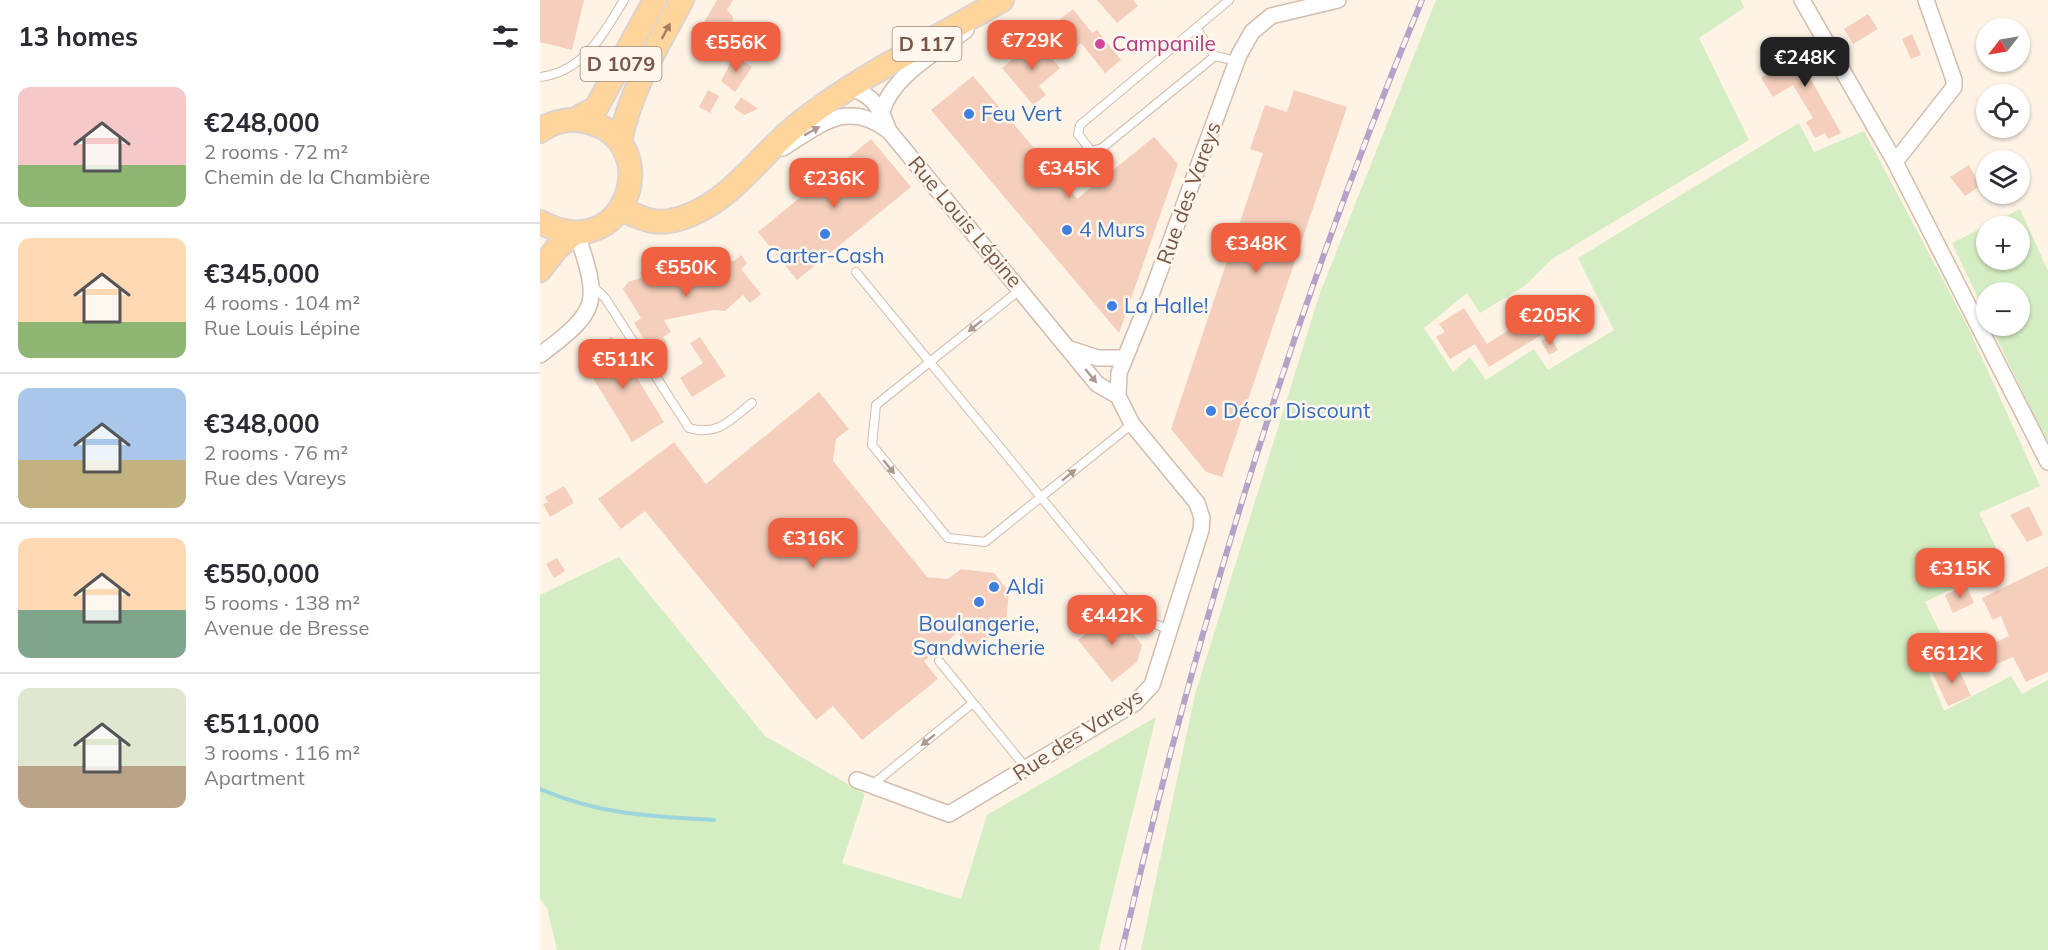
<!DOCTYPE html>
<html lang="en">
<head>
<meta charset="utf-8">
<style>
	body { margin:0; font-family:Mulish,sans-serif; background:#f2f2f3; color:#2b2b33; height:100vh; display:flex; flex-direction:column; font-size:22px; white-space:nowrap }
	* { box-sizing:border-box; margin:0 }
	p { font-size:20px; color:#7c7c81 }
	.icon { flex:none; width:33px; height:33px; fill:none; stroke:currentColor; stroke-width:2; stroke-linecap:round; stroke-linejoin:round }
	.map { position:relative; flex:1; overflow:hidden }
	.sheet { display:flex; flex-direction:column; background:#fff; width:540px }
	.sheet>* { flex:none }
	.needle { width:39px; rotate:239deg }
	.controls { position:absolute; left:1436px; top:18px; display:grid; gap:12px }
	.controls a { display:grid; place-items:center; width:54px; height:54px; border-radius:50%; background:#fff; box-shadow:0 2px 4px #0004; font-size:30px }
	.price { position:absolute; translate:-50% -51px; padding:0 14px; border-radius:12px; background:#f06142; color:#fff; font-size:20px; line-height:39px; filter:drop-shadow(0 2px 3px #0008) }
	.price::after { content:''; position:absolute; left:50%; top:36px; width:18px; height:14px; margin-left:-9px; background:inherit; clip-path:polygon(0 0,100% 0,50% 100%) }
	.price.current { background:#222; color:#fff }
	ul { padding:0; list-style:none }
	li { display:flex; align-items:center; gap:18px; height:150px; padding:0 18px }
	li+li { border-top:2px solid #e1e1e2 }
	li span { display:grid; place-items:center; flex:none; width:168px; height:120px; border-radius:12px; color:#555 }
	li>.icon { margin-inline-start:auto }
	span .icon { width:72px; height:72px; fill:#fffc; stroke-width:1 }
	li b { font-size:26px }
	h2 { display:flex; justify-content:space-between; align-items:center; height:72px; padding:0 18px; font-size:26px }
	main { display:flex; flex:1; min-height:0 }
	.map>svg:first-child { display:block }
	.green { fill:#d5edc2; fill-rule:evenodd }
	.lines { fill:none; stroke-linecap:round; stroke-linejoin:round }
	.stream { stroke:#9dd5dc; stroke-width:4 }
	.building { fill:#f5cfbb }
	.lane-casing { stroke:#d3bcad; stroke-width:10 }
	.street-casing { stroke:#d3bcad; stroke-width:18 }
	.primary-casing { stroke:#dcd3cf; stroke-width:26 }
	.lane { stroke:#fff; stroke-width:8 }
	.street { stroke:#fff; stroke-width:15 }
	.primary { stroke:#ffd59b; stroke-width:22 }
	.rail-casing { stroke:#b5a2c9; stroke-width:6 }
	.rail { stroke:#fff7ed; stroke-width:4; stroke-dasharray:11; stroke-linecap:butt }
	.oneway { fill:#a17d61 }
	.oneway2 { fill:#af9a91 }
	.hotel-dot { fill:#d1479c; stroke:#fff7ed; stroke-width:2 }
	.shop-dot { fill:#3f7fe0; stroke:#fff7ed; stroke-width:2 }
	.labels { text-anchor:middle; stroke-width:5; stroke-linejoin:round; paint-order:stroke }
	.shield { fill:#fff7ed; stroke:#a1877a; stroke-width:1.5 }
	.shield-label { font-size:20px; font-weight:bold; fill:#795748 }
	.hotel-label { font-size:21px; fill:#b23c85; stroke:#fff7ed; text-anchor:start }
	.shop-label { font-size:21px; fill:#366cbe; stroke:#fff7ed; text-anchor:start }
	.street-label { font-size:21px; fill:#795748; stroke:#fff7ed }
</style>
</head>
<body>
<main>
<section class="sheet">
<h2>13 homes<svg class="icon" aria-label="filters" viewBox="0 0 24 24"><path d="M4 7h16M4 17h16"/><circle cx="9" cy="7" r="2"/><circle cx="15" cy="17" r="2"/></svg></h2>
<ul>
<li><span style="background:linear-gradient(#f6c9c9 65%,#8fb573 0)"><svg class="icon" aria-label="home" viewBox="0 0 24 24"><path d="M3 11l9-7 9 7M6 9v11h12V9"/></svg></span><div><b>€248,000</b><p>2 rooms · 72 m²</p><p>Chemin de la Chambière</p></div></li>
<li><span style="background:linear-gradient(#ffd9b3 70%,#8fb573 0)"><svg class="icon" aria-label="home" viewBox="0 0 24 24"><path d="M3 11l9-7 9 7M6 9v11h12V9"/></svg></span><div><b>€345,000</b><p>4 rooms · 104 m²</p><p>Rue Louis Lépine</p></div></li>
<li><span style="background:linear-gradient(#a9c7e8 60%,#c2b280 0)"><svg class="icon" aria-label="home" viewBox="0 0 24 24"><path d="M3 11l9-7 9 7M6 9v11h12V9"/></svg></span><div><b>€348,000</b><p>2 rooms · 76 m²</p><p>Rue des Vareys</p></div></li>
<li><span style="background:linear-gradient(#ffd9b3 60%,#7fa58c 0)"><svg class="icon" aria-label="home" viewBox="0 0 24 24"><path d="M3 11l9-7 9 7M6 9v11h12V9"/></svg></span><div><b>€550,000</b><p>5 rooms · 138 m²</p><p>Avenue de Bresse</p></div></li>
<li><span style="background:linear-gradient(#dfe7d0 65%,#b9a48a 0)"><svg class="icon" aria-label="home" viewBox="0 0 24 24"><path d="M3 11l9-7 9 7M6 9v11h12V9"/></svg></span><div><b>€511,000</b><p>3 rooms · 116 m²</p><p>Apartment</p></div></li>
</ul>
</section>
<div class="map">
<svg width="1508" height="950" viewBox="0 0 1508 950">
	<rect width="100%" height="100%" fill="#fef3e5"/>
	<!-- green -->
	<path class="green" d="M896,0H1201L1204,8L1159,38L1209,140L1012,259L986,285L940,313L927,293L884,328L913,372L930,357L946,380L994,349L1008,370L1074,330L1038,258L1259,123L1274,152L1324,131L1427,325L1500,486L1439,513L1464,564L1385,602L1410,652L1389,674L1404,711L1471,676L1482,694L1508,680V950H601L655,694L780,293Z
		M1480,209L1508,271V445L1451,326H1479V292H1446V315L1412,243ZM1446,226H1479V260H1446Z
		M79,557L225,736L325,794L302,863L421,899L447,815L616,717L559,950H17L7,908L0,899V595Z"/>
	<g class="lines">
		<!-- stream -->
		<path class="stream" d="M0,789C61,815 110,816 174,820"/>
	</g>
	<!-- building -->
	<path class="building" d="M0,0H44L32,50L0,42Z
		M177,0H193L187,10L193,17L192,24L203,31L201,34L205,41L199,45L163,24Z
		M557,0H593L598,6L577,23Z
		M533,9L552,33L557,30L581,60L565,73L541,43L537,47L517,22Z
		M1328,14L1338,29L1313,44L1304,29Z
		M1372,34L1381,55L1371,59L1362,39Z
		M496,39L520,68L499,86L506,95L493,105L462,68Z
		M1276,44L1289,66L1270,78L1301,133L1288,139L1285,133L1275,138L1266,122L1273,118L1253,85L1233,97L1221,78Z
		M195,55L212,67L195,92L181,81Z
		M433,76L537,199L614,137L638,164L579,333L391,110Z
		M168,90L179,96L170,113L159,107Z
		M754,90L807,107L682,477L666,472L631,429L723,153L710,149L725,105L747,112Z
		M201,97L218,109L204,115L194,108Z
		M331,139L371,187L257,280L218,232Z
		M1429,165L1440,186L1425,196L1410,177Z
		M201,255L207,263L201,269L221,294L210,303L203,295L185,311L174,310L124,320L131,332L123,337L127,343L112,352L94,323L101,318L83,289L88,282L112,274L123,275L131,282L177,274L179,265L186,260L194,261Z
		M924,308L947,344L990,316L1001,335L949,367L935,344L910,359L896,337L905,332L899,324Z
		M1010,336L1018,350L1009,355L1001,341Z
		M72,337L124,422L92,442L45,365L50,362L45,353Z
		M160,337L186,376L152,397L140,378L163,363L150,343Z
		M279,392L309,429L296,439L293,461L387,577L408,579L421,569L454,573L469,592L466,624L433,651L418,632L384,661L398,679L322,740L293,706L276,720L105,511L81,529L58,499L134,442L166,484Z
		M24,486L34,503L10,517L3,504L8,502L5,497Z
		M1489,506L1503,535L1487,542L1470,515Z
		M17,558L25,571L14,578L6,564Z
		M1508,566V672L1486,682L1473,657L1455,665L1446,647L1469,636L1461,616L1453,620L1442,598Z
		M1426,585L1434,603L1413,613L1405,595Z
		M574,611L602,645L597,662L572,682L538,640Z
		M1415,661L1431,696L1408,706L1392,672Z"/>
	<g class="lines">
		<!-- lane casing -->
		<g class="lane-casing">
			<path id="lane" d="M689,0L656,28L675,56L697,61
				M656,28L540,125L538,134L551,151L562,148L675,56
				M0,77C45,71 63,34 84,0
				M316,272L600,618L630,630
				M53,286L65,298L149,428C178,437 191,419 212,403
				M481,289L336,405L332,445L408,538L445,542L592,424
				M399,661L487,769
				M332,785L433,703"/>
		</g>
		<!-- street casing -->
		<g class="street-casing">
			<path id="street" d="M1262,0L1355,162L1508,462
				M311,88C334,96 341,109 349,131L557,384L578,396
				M342,112C352,75 398,52 426,30
				M243,148C281,124 308,99 349,131
				M1355,162L1414,87V80L1386,0
				M530,349L558,358H583
				M0,355C60,310 60,303 37,234
				M317,780L409,814L595,703L612,685L661,530L662,518L657,503L592,424L578,396L579,373L612,292L699,55L712,32L731,16L798,0"/>
		</g>
		<!-- primary casing -->
		<g class="primary-casing">
			<path id="primary" d="M36,119L56,108L115,0
				M0,131C12,122 28,118 43,121C128,136 89,270 0,222
				M80,142C90,91 117,46 142,0
				M81,209C108,222 121,227 150,215C196,196 224,150 262,121C323,74 395,39 462,0
				M0,270L17,248L34,234"/>
		</g>
		<!-- lane -->
		<use href="#lane" class="lane"/>
		<!-- street -->
		<use href="#street" class="street"/>
		<!-- primary -->
		<use href="#primary" class="primary"/>
		<!-- rail casing -->
		<g class="rail-casing">
			<path id="rail" d="M582,950C657,625 754,308 882,0"/>
		</g>
		<!-- rail -->
		<use href="#rail" class="rail"/>
	</g>
	<!-- one-way arrows -->
	<defs><path id="oneway-solid" d="M-6-.8H1V-3.2L6.5 0L1 3.2V.8H-6Z" transform="scale(1.5)"/></defs>
	<use class="oneway" href="#oneway-solid" transform="translate(126 31) rotate(-62)"/>
	<g class="oneway2">
		<use href="#oneway-solid" transform="translate(272 131) rotate(-29)"/>
		<use href="#oneway-solid" transform="translate(435 326) rotate(141)"/>
		<use href="#oneway-solid" transform="translate(551 376) rotate(51)"/>
		<use href="#oneway-solid" transform="translate(349 467) rotate(51)"/>
		<use href="#oneway-solid" transform="translate(529 475) rotate(-39)"/>
		<use href="#oneway-solid" transform="translate(388 740) rotate(141)"/>
	</g>
	<!-- markers -->
	<circle class="hotel-dot" cx="560" cy="44" r="6"/>
	<g class="shop-dot">
		<circle cx="429" cy="114" r="6"/>
		<circle cx="527" cy="230" r="6"/>
		<circle cx="285" cy="234" r="6"/>
		<circle cx="572" cy="306" r="6"/>
		<circle cx="671" cy="411" r="6"/>
		<circle cx="454" cy="587" r="6"/>
		<circle cx="439" cy="602" r="6"/>
	</g>
	<g class="labels">
		<!-- shield labels -->
		<g class="shield">
			<rect x="352.5" y="27" width="69" height="34" rx="4.5"/>
			<rect x="40.5" y="47" width="81" height="34" rx="4.5"/>
		</g>
		<g class="shield-label">
			<text x="387" y="51">D 117</text>
			<text x="81" y="71">D 1079</text>
		</g>
		<!-- hotel labels -->
		<g class="hotel-label">
			<text x="572" y="51">Campanile</text>
		</g>
		<!-- shop labels -->
		<g class="shop-label">
			<text x="441" y="121">Feu Vert</text>
			<text x="539" y="237">4 Murs</text>
			<text x="285" y="263" text-anchor="middle">Carter-Cash</text>
			<text x="584" y="313">La Halle!</text>
			<text x="683" y="418">Décor Discount</text>
			<text x="466" y="594">Aldi</text>
			<text x="439" y="631" text-anchor="middle">Boulangerie,<tspan x="439" dy="24">Sandwicherie</tspan></text>
		</g>
		<!-- street labels -->
		<g class="street-label">
			<text transform="translate(649 193) rotate(-70)" y="7">Rue des Vareys</text>
			<text transform="translate(425 222) rotate(50)" y="7">Rue Louis Lépine</text>
			<text transform="translate(538 735) rotate(-33)" y="7">Rue des Vareys</text>
		</g>
	</g>
</svg>
<div class="controls">
<a><svg class="needle" viewBox="-14 -14 28 28"><path d="M0-13l5 13h-10z" fill="#e53935"/><path d="M0 13l5-13h-10z" fill="#7c7c81"/></svg></a>
<a><svg class="icon" aria-label="locate" viewBox="0 0 24 24"><circle cx="12" cy="12" r="6"/><path d="M12 2v4M12 18v4M2 12h4M18 12h4"/></svg></a>
<a><svg class="icon" aria-label="layers" viewBox="0 0 24 24"><path d="M12 4l9 5-9 5-9-5zM3 14l9 5 9-5"/></svg></a>
<a>+</a>
<a>−</a>
</div>
<b class="price" style="left:492px;top:71px">€729K</b>
<b class="price" style="left:196px;top:73px">€556K</b>
<b class="price current" style="left:1265px;top:88px">€248K</b>
<b class="price" style="left:529px;top:199px">€345K</b>
<b class="price" style="left:294px;top:209px">€236K</b>
<b class="price" style="left:716px;top:274px">€348K</b>
<b class="price" style="left:146px;top:298px">€550K</b>
<b class="price" style="left:1010px;top:346px">€205K</b>
<b class="price" style="left:83px;top:390px">€511K</b>
<b class="price" style="left:273px;top:569px">€316K</b>
<b class="price" style="left:1420px;top:599px">€315K</b>
<b class="price" style="left:572px;top:646px">€442K</b>
<b class="price" style="left:1412px;top:684px">€612K</b>
</div>
</main>
</body>
</html>
